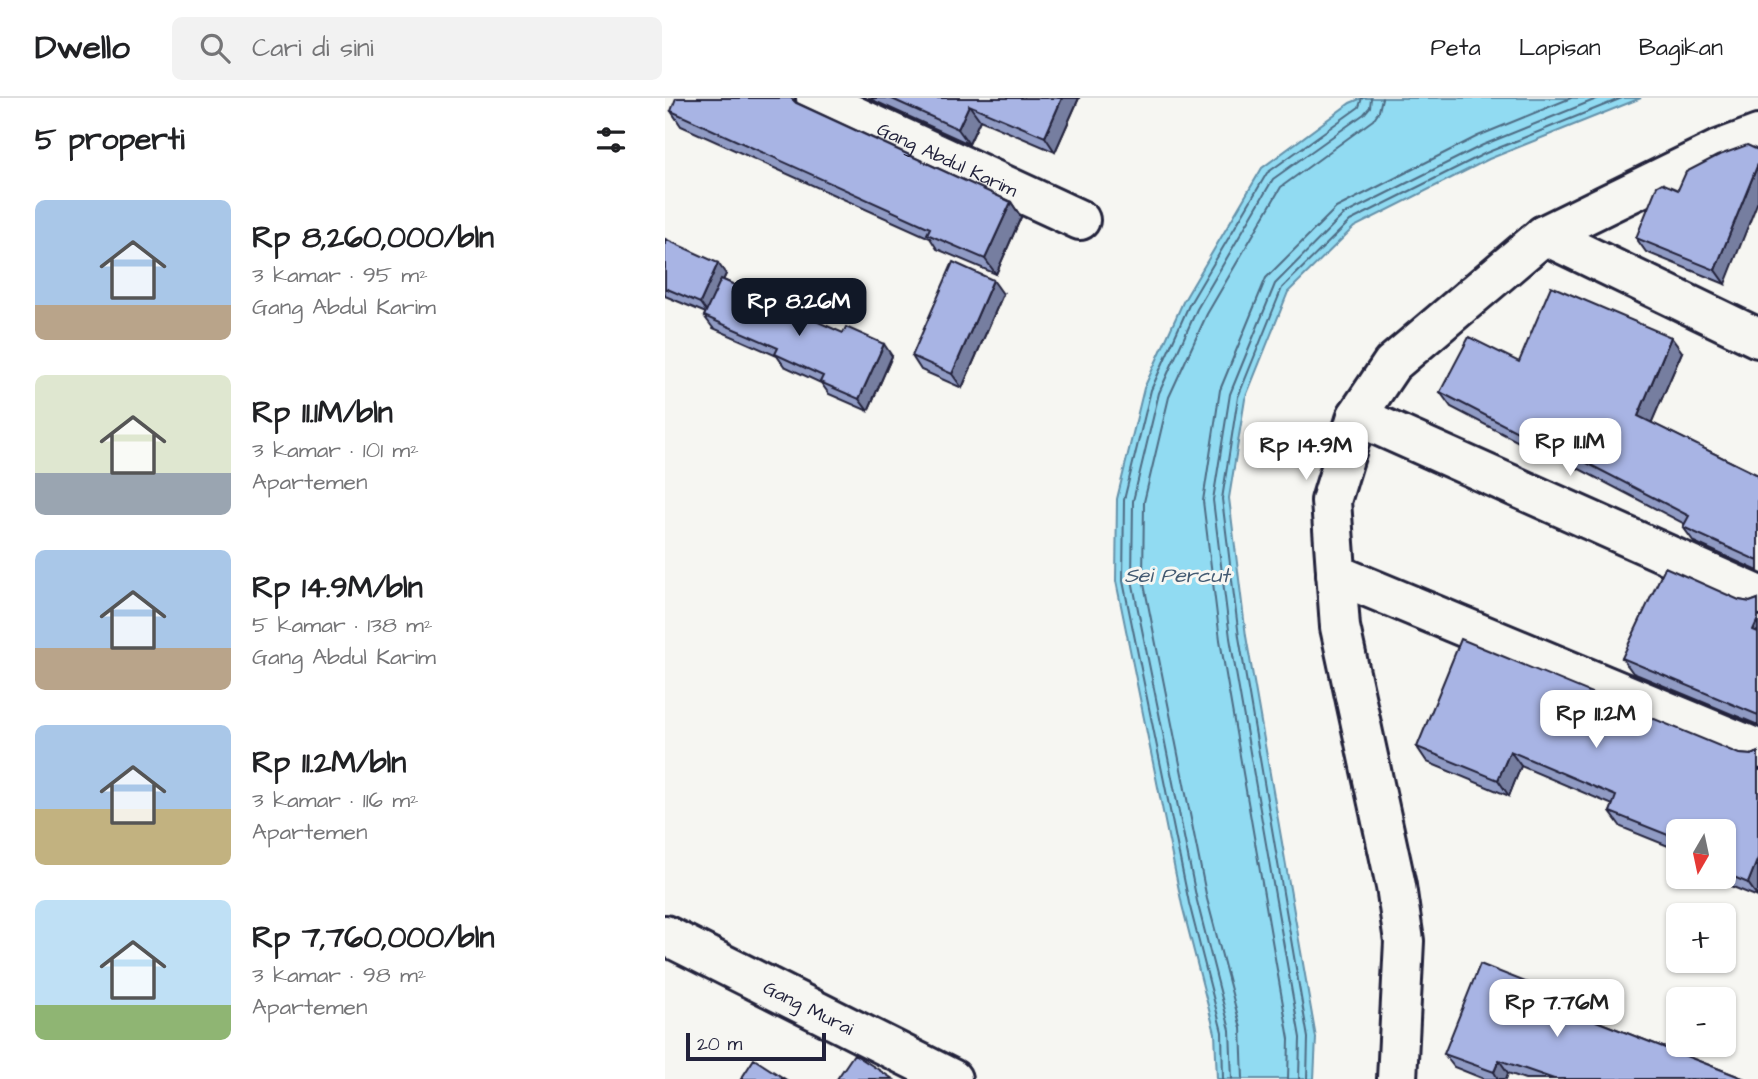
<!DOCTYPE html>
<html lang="id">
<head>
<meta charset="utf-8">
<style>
	body { margin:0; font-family:"Architects Daughter",sans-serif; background:#f2f2f2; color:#202124; height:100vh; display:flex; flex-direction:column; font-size:26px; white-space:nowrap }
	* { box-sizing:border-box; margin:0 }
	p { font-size:23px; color:#757577 }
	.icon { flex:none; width:38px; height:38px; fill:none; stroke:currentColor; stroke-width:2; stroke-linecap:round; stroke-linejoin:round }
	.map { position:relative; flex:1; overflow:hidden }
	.details { display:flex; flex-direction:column; background:#fff; width:665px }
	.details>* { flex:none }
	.needle { width:46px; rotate:189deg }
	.fabs { position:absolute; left:1001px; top:721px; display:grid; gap:14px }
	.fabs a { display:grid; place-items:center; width:70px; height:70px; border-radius:10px; background:#fff; box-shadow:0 2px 5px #0004; font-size:35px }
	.scale { position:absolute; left:21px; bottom:18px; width:140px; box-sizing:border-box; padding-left:7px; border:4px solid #22223b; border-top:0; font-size:19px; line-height:24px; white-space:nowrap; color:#22223b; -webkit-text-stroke:5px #f6f6f2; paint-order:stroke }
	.price { position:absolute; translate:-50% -60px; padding:0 16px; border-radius:14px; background:#fff; color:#222; font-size:23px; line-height:46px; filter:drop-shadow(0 2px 4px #0008) }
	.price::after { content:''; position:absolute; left:50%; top:42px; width:21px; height:16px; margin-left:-10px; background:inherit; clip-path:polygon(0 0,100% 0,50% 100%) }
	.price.current { background:#111827; color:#fff }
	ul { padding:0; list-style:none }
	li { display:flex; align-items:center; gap:21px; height:175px; padding:0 35px }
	li span { display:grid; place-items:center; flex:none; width:196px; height:140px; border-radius:10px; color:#555 }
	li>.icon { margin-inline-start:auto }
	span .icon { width:84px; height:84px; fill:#fffc; stroke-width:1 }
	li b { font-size:30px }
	h2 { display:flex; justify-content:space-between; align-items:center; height:84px; padding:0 35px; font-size:30px }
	header { display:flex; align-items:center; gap:42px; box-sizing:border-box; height:98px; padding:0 35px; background:#fff; border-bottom:2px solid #e0e0e0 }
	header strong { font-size:33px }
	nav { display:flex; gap:38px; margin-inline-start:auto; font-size:24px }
	.search { width:490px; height:63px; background:#f2f2f2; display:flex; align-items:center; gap:18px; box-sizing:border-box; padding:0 24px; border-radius:10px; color:#757577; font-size:26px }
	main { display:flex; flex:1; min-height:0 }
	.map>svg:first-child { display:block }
	.water { fill:#91dbf2; stroke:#6591a9; stroke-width:2 }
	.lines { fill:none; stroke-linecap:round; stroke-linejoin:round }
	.shore { stroke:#4e6c84; stroke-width:2 }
	.minor-casing { stroke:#22223b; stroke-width:44 }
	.minor { stroke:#f6f6f2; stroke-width:38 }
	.wall { fill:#909bc4; stroke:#22223b; stroke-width:2 }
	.shaded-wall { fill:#767ea0; stroke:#22223b; stroke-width:2 }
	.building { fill:#a8b4e4; stroke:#22223b; stroke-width:2 }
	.labels { text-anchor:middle; stroke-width:6; stroke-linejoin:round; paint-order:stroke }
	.street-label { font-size:19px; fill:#22223b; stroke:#f6f6f2 }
	.water-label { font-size:21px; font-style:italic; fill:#435a72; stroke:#f6f6f2 }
</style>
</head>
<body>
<header>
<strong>Dwello</strong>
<div class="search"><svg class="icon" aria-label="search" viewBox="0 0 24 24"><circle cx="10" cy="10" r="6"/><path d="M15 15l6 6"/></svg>Cari di sini</div>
<nav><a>Peta</a><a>Lapisan</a><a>Bagikan</a></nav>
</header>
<main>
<section class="details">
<h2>5 properti<svg class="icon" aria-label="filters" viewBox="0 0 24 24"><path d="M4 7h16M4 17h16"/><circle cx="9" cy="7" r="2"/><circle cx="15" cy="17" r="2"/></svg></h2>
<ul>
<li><span style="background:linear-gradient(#a9c7e8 75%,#b9a48a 0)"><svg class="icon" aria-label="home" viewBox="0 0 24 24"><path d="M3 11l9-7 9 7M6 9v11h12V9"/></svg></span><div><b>Rp 8,260,000/bln</b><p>3 kamar · 95 m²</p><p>Gang Abdul Karim</p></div></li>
<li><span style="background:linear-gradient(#dfe7d0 70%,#9aa5b1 0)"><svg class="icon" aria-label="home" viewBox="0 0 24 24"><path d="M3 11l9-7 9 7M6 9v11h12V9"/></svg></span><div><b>Rp 11.1M/bln</b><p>3 kamar · 101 m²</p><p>Apartemen</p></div></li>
<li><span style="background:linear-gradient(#a9c7e8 70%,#b9a48a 0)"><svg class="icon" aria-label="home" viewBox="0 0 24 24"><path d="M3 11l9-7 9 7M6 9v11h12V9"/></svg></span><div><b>Rp 14.9M/bln</b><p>5 kamar · 138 m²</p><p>Gang Abdul Karim</p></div></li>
<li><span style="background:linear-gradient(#a9c7e8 60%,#c2b280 0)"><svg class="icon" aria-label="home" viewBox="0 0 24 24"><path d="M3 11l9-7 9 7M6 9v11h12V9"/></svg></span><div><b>Rp 11.2M/bln</b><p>3 kamar · 116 m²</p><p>Apartemen</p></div></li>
<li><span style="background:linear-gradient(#bfe0f5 75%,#8fb573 0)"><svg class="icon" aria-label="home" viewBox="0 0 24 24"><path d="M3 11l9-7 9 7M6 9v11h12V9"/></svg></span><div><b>Rp 7,760,000/bln</b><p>3 kamar · 98 m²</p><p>Apartemen</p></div></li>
</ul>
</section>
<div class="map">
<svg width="1093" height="981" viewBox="0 0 1093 981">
	<rect width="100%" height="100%" fill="#f6f6f2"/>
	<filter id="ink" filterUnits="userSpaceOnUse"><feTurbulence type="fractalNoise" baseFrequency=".0143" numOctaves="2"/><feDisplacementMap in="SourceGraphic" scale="14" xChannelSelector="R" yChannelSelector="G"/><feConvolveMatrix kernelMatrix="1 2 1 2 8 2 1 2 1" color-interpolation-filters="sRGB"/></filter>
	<g filter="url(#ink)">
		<!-- water -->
		<path class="water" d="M697,0H976L824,61L689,129L623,194L580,301L564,400L581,538L651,940L649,981H552L550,935L517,807L451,483L452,401L479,290L518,204L597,70L685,5Z"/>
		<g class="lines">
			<!-- shore -->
			<path class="shore" d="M558,981L557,934L524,805L458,483L459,402L486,292L524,207L602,75L694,9L697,0
				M567,981L565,932L532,803L467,482L468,403L494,295L532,211L608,81L699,16L705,9L706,0
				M578,981L576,930L542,801L478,481L479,404L504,299L542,216L616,89L708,22L714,13L717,0
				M623,981L624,941L555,542L538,403L555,292L601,180L671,110L813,38L906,0
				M634,981L635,940L565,540L548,402L565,296L610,186L678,117L818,47L934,0
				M642,981L643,940L574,539L557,401L573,299L617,190L685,123L821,55L957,0"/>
			<!-- minor casing -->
			<g class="minor-casing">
				<g id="minor">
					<path id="s1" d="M151,0L415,122"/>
					<path d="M879,137L1093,240"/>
					<path d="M692,318L1093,497"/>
					<path d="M671,476L1093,651"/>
					<path id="s2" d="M0,837L287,981"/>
					<path d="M732,981L739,843L731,788L675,529L666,403L692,318L727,266L879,137L1053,52L1093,37"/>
				</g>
			</g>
			<!-- minor -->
			<use href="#minor" class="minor"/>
		</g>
		<!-- wall -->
		<path class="wall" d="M203,0H414L390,54L315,22L304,46Z
			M129,1L130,4L346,104L356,119L331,176L272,151L265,140L16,28L6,13Z
			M1013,92L1060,186L981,154L971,140Z
			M0,141L61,176L58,182L227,258L203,313L164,296L156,285L119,268L112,258L48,230L39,218L41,215L0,198Z
			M338,196L297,290L256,272L247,258Z
			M1017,254L986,325L1093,377V473L1029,444L1018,429L1020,426L878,352L877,356L786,309L775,294L854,264Z
			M1093,501V627L968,575L957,560L1074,502L1085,504Z
			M752,649L1074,656L1086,657L1093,654V799L1050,782L1048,779H1059V733H1013V752L956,729L945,714L948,707L856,668L844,698L762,664Z
			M873,899L872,900L1080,981H860L843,975L841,981H819L789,969L779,956Z"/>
		<!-- shaded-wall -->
		<path class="shaded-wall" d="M397,0H414L390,54L380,39Z
			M304,7L315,22L304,46L293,31Z
			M1093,66V103L1060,186L1050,172Z
			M346,104L356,119L331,176L320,161Z
			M53,165L61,176L43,216L35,205Z
			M328,182L338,196L297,290L287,276Z
			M1006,239L1017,254L983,333L973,318Z
			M219,246L227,258L203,313L194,301Z
			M868,337L878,352L877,356L866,341Z
			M1093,521V538L1088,532Z
			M845,653L856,668L844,698L833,682Z
			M1093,760V799L1083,785Z
			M863,885L873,899L869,909L859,895Z
			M834,962L843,975L841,981H833L829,974Z"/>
		<!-- building -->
		<path class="building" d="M11,0H126L131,5L346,104L320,161L262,136L265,130L6,13Z
			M225,0H397L380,39L304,7L293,31Z
			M1082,47L1093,52V66L1050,172L971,140L992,88L997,85L1013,92L1021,74L1052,58Z
			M0,141L53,165L35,205L0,190Z
			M288,164L328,182L287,276L247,258Z
			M56,181L178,235L181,229L219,246L194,301L155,284L158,278L110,256L113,250L39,218Z
			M886,188L1006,239L973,318L1093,377V463L1018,429L1024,418L868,337L866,341L775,294L804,239L854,264Z
			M1000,469L1074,502L1085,504L1093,501V521L1088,532L1093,534V617L957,560Z
			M796,541L1074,656L1086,657L1093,654V760L1083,785L1059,775V733H1013V741L945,714L951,698L845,653L833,682L752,649Z
			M815,866L863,885L859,895L1080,981H889L834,962L829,974L779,956Z
			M189,956L228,981H172Z
			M89,961L120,981H76Z"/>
	</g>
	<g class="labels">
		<!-- street labels -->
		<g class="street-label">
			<text dy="7" stroke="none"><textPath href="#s1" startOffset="145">Gang Abdul Karim</textPath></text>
			<text dy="7" stroke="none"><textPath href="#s2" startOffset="161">Gang Murai</textPath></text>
		</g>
		<!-- water labels -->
		<g class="water-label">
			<text x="512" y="484">Sei Percut</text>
		</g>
	</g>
</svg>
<div class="fabs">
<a><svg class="needle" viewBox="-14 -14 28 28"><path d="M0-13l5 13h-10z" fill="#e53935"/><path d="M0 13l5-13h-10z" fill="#757577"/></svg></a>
<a>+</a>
<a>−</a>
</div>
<div class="scale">20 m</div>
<b class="price current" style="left:134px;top:240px">Rp 8.26M</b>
<b class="price" style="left:905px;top:380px">Rp 11.1M</b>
<b class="price" style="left:641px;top:384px">Rp 14.9M</b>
<b class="price" style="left:931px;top:652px">Rp 11.2M</b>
<b class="price" style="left:892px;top:941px">Rp 7.76M</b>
</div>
</main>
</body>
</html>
